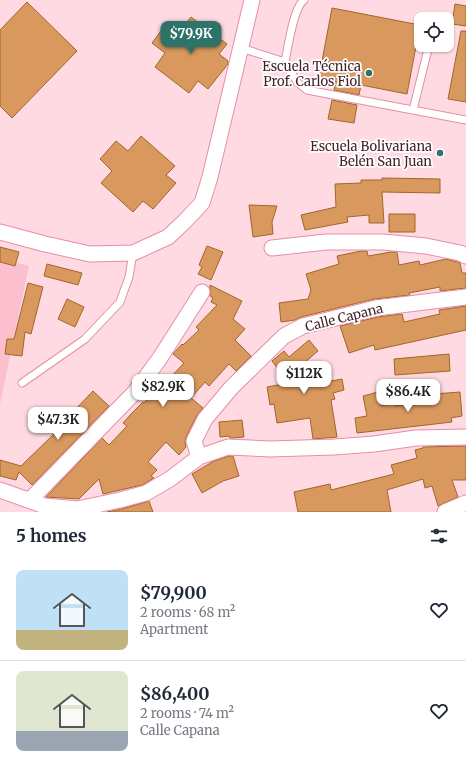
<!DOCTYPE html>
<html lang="en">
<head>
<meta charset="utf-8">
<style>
	body { margin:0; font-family:Merriweather,serif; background:#f2f2f3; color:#1f2937; height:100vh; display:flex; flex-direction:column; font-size:15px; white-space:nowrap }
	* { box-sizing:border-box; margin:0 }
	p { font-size:13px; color:#747a83 }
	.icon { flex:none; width:22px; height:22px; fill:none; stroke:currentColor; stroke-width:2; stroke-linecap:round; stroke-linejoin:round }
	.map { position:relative; height:512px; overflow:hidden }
	.side { display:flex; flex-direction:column; background:#fff; flex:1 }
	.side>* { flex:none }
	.buttons { position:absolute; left:414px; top:12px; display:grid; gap:8px }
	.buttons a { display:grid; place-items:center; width:40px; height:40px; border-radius:8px; background:#fff; box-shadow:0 1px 3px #0004; font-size:20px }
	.price { position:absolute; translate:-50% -34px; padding:0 9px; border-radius:8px; background:#fff; color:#222; font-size:13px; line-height:26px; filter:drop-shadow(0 1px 2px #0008) }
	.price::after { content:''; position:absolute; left:50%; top:24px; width:12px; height:9px; margin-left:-6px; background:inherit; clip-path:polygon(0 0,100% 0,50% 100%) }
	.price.selected { background:#2d7369; color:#fff }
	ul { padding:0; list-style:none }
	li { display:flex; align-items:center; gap:12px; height:100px; padding:0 16px }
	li+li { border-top:1px solid #e0e1e3 }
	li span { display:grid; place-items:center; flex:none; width:112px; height:80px; border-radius:8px; color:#555 }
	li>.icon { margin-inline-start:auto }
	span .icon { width:48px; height:48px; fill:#fffc; stroke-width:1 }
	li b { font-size:17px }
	h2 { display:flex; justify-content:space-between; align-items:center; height:48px; padding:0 16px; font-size:17px }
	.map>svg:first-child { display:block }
	.green { fill:#fbbfcd }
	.building { fill:#d9995e; stroke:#a26529 }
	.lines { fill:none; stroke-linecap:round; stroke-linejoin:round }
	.lane-casing { stroke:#e58fa6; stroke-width:9 }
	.street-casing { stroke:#e58fa6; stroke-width:17 }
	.lane { stroke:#fff; stroke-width:7 }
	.street { stroke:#fff; stroke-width:15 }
	.poi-dot { fill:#2d7369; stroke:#fff; stroke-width:1.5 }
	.labels { text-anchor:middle; stroke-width:3.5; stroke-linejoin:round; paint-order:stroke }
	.poi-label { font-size:13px; fill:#45232d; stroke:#fff; text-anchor:end }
	.street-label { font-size:13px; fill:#45232d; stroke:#fff }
</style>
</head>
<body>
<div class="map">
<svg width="466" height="512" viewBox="0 0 466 512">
	<rect width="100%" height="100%" fill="#ffdae2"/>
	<!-- green -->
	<path class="green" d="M0,258L29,266L0,404Z"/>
	<!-- building -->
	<path class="building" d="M27,2L77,51L12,118L0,106V30Z
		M455,4L466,6V26L452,24Z
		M332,8L420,25L407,94L361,85L359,95L334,90L336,81L319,77Z
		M191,17L227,44L219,54L228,61V64L208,89L198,81L189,93L155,67L165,53L152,43L167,23L179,32Z
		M461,31H466V102L448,99Z
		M332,100L357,105L354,123L328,119Z
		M141,136L175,166L166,175L176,183L153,209L143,201L133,212L101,183L112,171L100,159L116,141L128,151Z
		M382,178L440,179V193L382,192L384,223H369V215L347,217L348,222L305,230L301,215L336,207L335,184L361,183V180H382Z
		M249,205L277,206L272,222L273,234L253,237Z
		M389,214H415V232H389Z
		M207,246L223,252L211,280L198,274L202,267L199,265Z
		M0,247L19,252L15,266L0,262Z
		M361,251H367L368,256L391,252H397L399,265L419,261L420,265L446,259L457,262L460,263L462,273H466V288L440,291V287L409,293L410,295L374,299L301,317L295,320L281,322L279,303L308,299L311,290L306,274L339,264L337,256Z
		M47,264L82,273L78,285L44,276Z
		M28,283L43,287L31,334L25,332L22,356L5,354L7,339H14Z
		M210,285L242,301L233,319L245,329L235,340L251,356L236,371L229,364L209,386L205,382L191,398L203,408L197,415L186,437L185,442L186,447L179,455L166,442L148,462L157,470L151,476L154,478L142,485L103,494L99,479L79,499L46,497L102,438L109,445L127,426L123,423L132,413L143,402L144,403L166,379L168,380L184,363L173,354L182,344L183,345L199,330L196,327L217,305L211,302L213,298L210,296Z
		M67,299L84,307L75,327L58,319Z
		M466,306V330L375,350L374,345L349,353L340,326L378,317L402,314L404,322L440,314L439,310Z
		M309,340L318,351L297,369L300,387L342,379L344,390L333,393L335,399L331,400L337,437L313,439L310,418L277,423L274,404L270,405L267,387L289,383L272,361L284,351L289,357Z
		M449,354L450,371L395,375L394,359Z
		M93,391L109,406L32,485L19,472L16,480L0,476V460L21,466L56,432L53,427L62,420L61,418L68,411L71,414Z
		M378,392L381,406L395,403V406L434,401V394L460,392L462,416L451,418L452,422L357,433L355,418L367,416L363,396Z
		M242,420L244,437L233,438H230L229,436L220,437L219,422Z
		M466,446V480H452L458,497L438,506L432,486L425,488L423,479L387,490L391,512H298L294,492L330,484L331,490L394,474L391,465L417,458L415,450L423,448V447Z
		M229,456H233L239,476L223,481L202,493L192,474L214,461Z
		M149,501L153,512H107L122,509Z"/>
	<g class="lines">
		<!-- lane casing -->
		<g class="lane-casing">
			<path id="lane" d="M241,48L285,62L297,82L307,90L466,120
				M285,62C288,48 293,8 304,0
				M413,110L429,45
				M22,383L85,339L120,302L129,277L133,253"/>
		</g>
		<!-- street casing -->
		<g class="street-casing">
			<path id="street" d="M0,232L45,244L90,254L133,253L168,237L184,222L202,203L210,177L252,0
				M272,248L326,242H383L426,246L460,253L466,256
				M199,457L194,441L205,419L231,388L284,336L303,326L376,308L466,297
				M0,490L45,506L77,509L120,500L146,493L170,479L199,457L228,447L270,449L334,447L374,444L416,438L466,437
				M30,500L135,392L160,358L202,292
				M445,512L466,503"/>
		</g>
		<!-- lane -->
		<use href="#lane" class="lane"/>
		<!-- street -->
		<use href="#street" class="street"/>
	</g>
	<!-- markers -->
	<g class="poi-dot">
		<circle cx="369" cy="73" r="4"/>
		<circle cx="440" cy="153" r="4"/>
	</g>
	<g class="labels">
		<!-- poi labels -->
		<g class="poi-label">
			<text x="361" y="71">Escuela Técnica<tspan x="361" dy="15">Prof. Carlos Fiol</tspan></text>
			<text x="432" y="151">Escuela Bolivariana<tspan x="432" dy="15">Belén San Juan</tspan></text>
		</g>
		<!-- street labels -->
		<g class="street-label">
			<text transform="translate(344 317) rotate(-14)" y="5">Calle Capana</text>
		</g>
	</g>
</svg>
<div class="buttons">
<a><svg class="icon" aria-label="locate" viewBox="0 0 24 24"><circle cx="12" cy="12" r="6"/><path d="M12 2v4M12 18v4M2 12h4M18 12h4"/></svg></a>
</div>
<b class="price selected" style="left:191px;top:55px">$79.9K</b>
<b class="price" style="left:304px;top:395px">$112K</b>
<b class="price" style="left:163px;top:408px">$82.9K</b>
<b class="price" style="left:408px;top:413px">$86.4K</b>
<b class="price" style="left:58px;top:441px">$47.3K</b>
</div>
<section class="side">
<h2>5 homes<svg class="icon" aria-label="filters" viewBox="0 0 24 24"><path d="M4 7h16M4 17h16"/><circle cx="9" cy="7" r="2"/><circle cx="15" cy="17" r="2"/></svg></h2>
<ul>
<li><span style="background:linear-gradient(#bfe0f5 75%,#c2b280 0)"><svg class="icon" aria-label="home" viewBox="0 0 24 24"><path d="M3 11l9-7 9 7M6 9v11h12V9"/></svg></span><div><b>$79,900</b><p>2 rooms · 68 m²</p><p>Apartment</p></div><svg class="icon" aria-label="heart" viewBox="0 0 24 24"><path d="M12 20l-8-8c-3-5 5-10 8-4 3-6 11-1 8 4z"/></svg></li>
<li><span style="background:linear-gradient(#dfe7d0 75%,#9aa5b1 0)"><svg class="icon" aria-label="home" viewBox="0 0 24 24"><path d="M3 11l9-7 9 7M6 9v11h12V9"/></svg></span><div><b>$86,400</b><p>2 rooms · 74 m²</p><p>Calle Capana</p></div><svg class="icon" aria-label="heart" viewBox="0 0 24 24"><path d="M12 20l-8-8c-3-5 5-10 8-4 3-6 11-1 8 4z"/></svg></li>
</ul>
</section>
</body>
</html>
